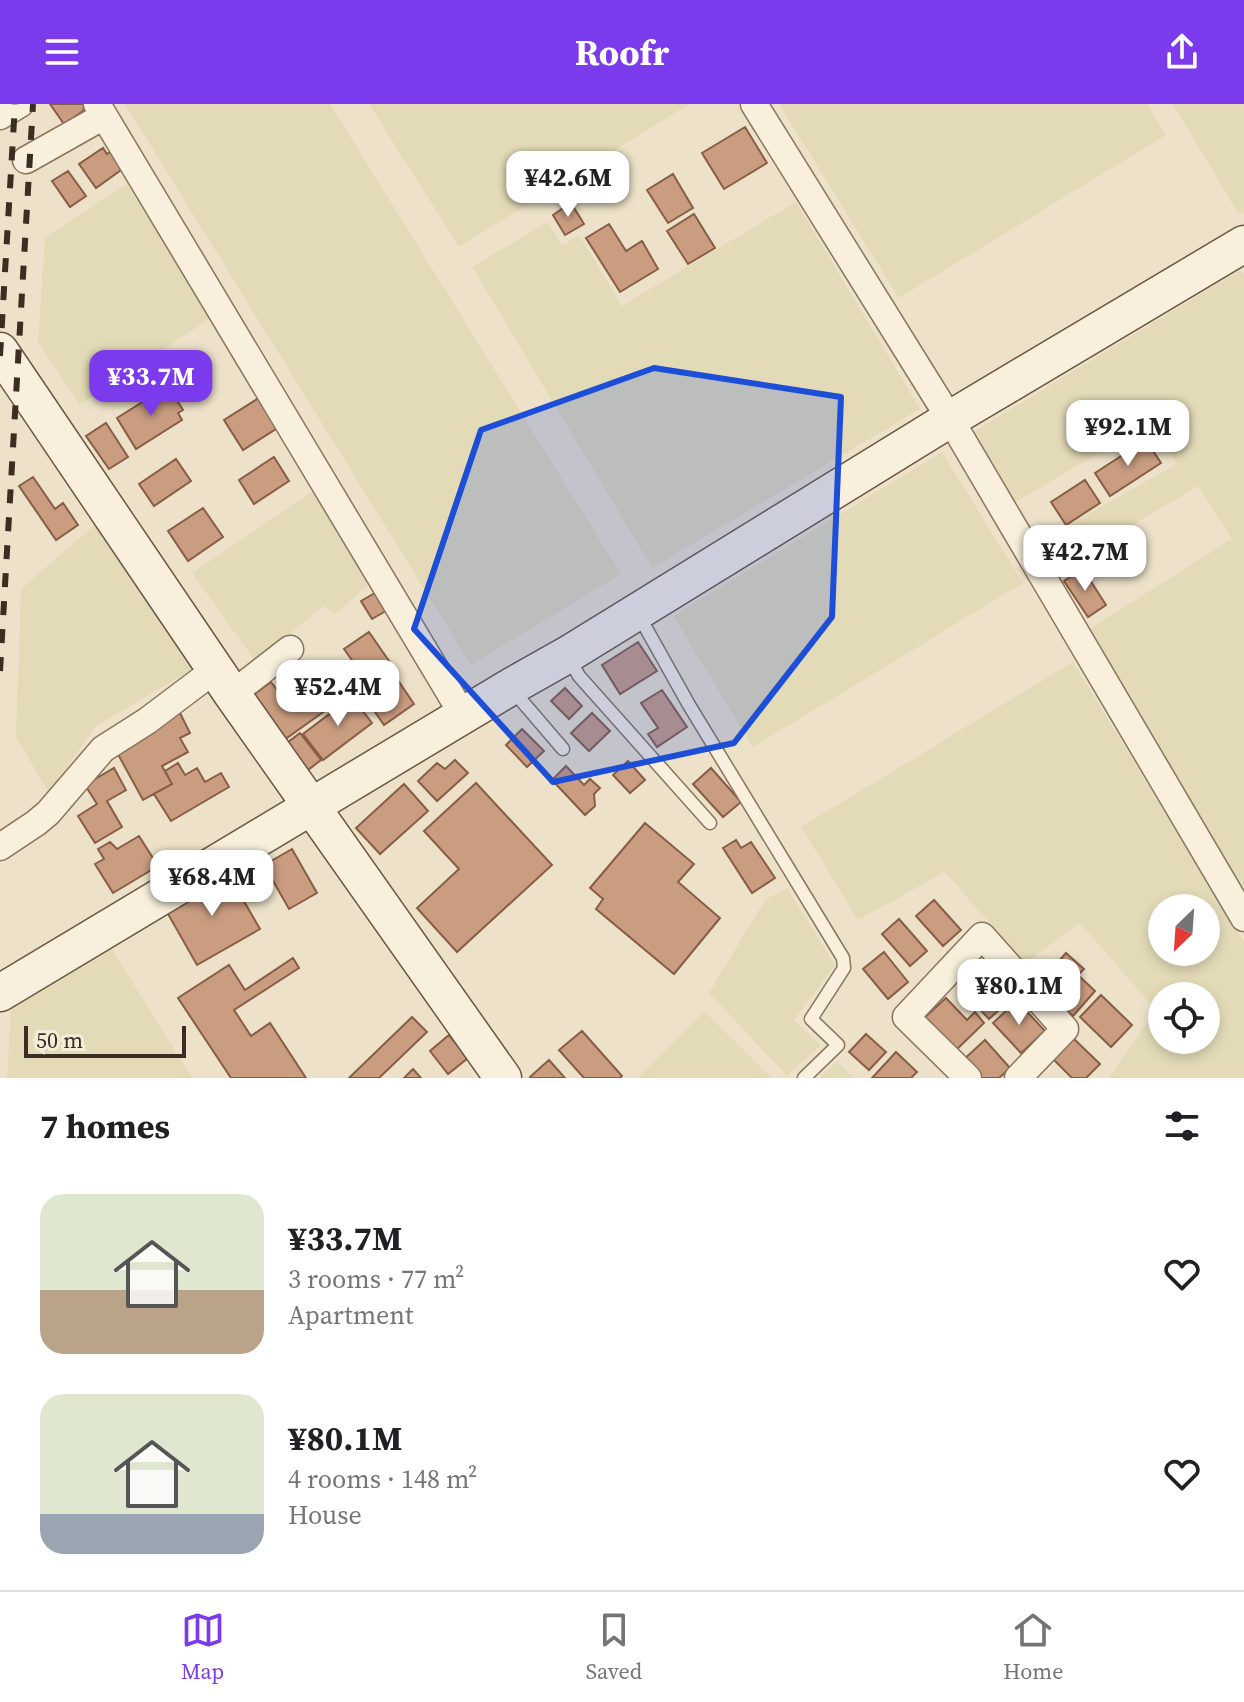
<!DOCTYPE html>
<html lang="en">
<head>
<meta charset="utf-8">
<style>
	body { margin:0; font-family:"Source Serif 4",serif; background:#f6f6f6; color:#202124; height:100vh; display:flex; flex-direction:column; font-size:30px; white-space:nowrap }
	* { box-sizing:border-box; margin:0 }
	p { font-size:26px; color:#757577 }
	.icon { flex:none; width:44px; height:44px; fill:none; stroke:currentColor; stroke-width:2; stroke-linecap:round; stroke-linejoin:round }
	.map { position:relative; height:974px; overflow:hidden }
	.side { display:flex; flex-direction:column; background:#fff; flex:1 }
	.side>* { flex:none }
	.needle { width:52px; rotate:205deg }
	.buttons { position:absolute; left:1148px; top:790px; display:grid; gap:16px }
	.buttons a { display:grid; place-items:center; width:72px; height:72px; border-radius:50%; background:#fff; box-shadow:0 4px 12px #0003; font-size:40px }
	.scale { position:absolute; left:24px; bottom:20px; width:162px; box-sizing:border-box; padding-left:8px; border:4px solid #3b2d21; border-top:0; font-size:22px; line-height:28px; white-space:nowrap; color:#3b2d21; -webkit-text-stroke:6px #f5ecd9; paint-order:stroke }
	.price { position:absolute; translate:-50% -68px; padding:0 18px; border-radius:16px; background:#fff; color:#222; font-size:26px; line-height:52px; filter:drop-shadow(0 2px 4px #0008) }
	.price::after { content:''; position:absolute; left:50%; top:48px; width:24px; height:18px; margin-left:-12px; background:inherit; clip-path:polygon(0 0,100% 0,50% 100%) }
	.price.selected { background:#7c3aed; color:#fff }
	ul { padding:0; list-style:none }
	li { display:flex; align-items:center; gap:24px; height:200px; padding:0 40px }
	li span { display:grid; place-items:center; flex:none; width:224px; height:160px; border-radius:24px; color:#555 }
	li>.icon { margin-inline-start:auto }
	span .icon { width:96px; height:96px; fill:#fffc; stroke-width:1 }
	li b { font-size:34px }
	h2 { display:flex; justify-content:space-between; align-items:center; height:96px; padding:0 40px; font-size:34px }
	header { display:flex; justify-content:space-between; align-items:center; height:104px; padding:0 40px; background:#7c3aed; color:#fff; font-size:36px; font-weight:700 }
	.tabs { display:flex; justify-content:space-around; align-items:center; height:112px; border-top:2px solid #e0e0e0; background:#fff; font-size:22px; color:#757577 }
	.tabs a { display:grid; justify-items:center; gap:4px }
	.tabs .selected { color:#7c3aed }
	.map>svg:first-child { display:block }
	.farmland { fill:#e3dab7; fill-rule:evenodd }
	.building { fill:#ca9d81; stroke:#885d45; stroke-width:2 }
	.lines { fill:none; stroke-linecap:round; stroke-linejoin:round }
	.lane-casing { stroke:#8a745e; stroke-width:15 }
	.street-casing { stroke:#8a745e; stroke-width:29 }
	.secondary-casing { stroke:#6c5541; stroke-width:39 }
	.lane { stroke:#f8efdc; stroke-width:12 }
	.street { stroke:#f8efdc; stroke-width:26 }
	.secondary { stroke:#f8efdc; stroke-width:36 }
	.rail { stroke:#3b2d21; stroke-width:6; stroke-dasharray:14 14; stroke-linecap:butt }
	.marked { fill:#1d4ed8; fill-opacity:0.2; stroke:#1d4ed8; stroke-width:6; stroke-linejoin:round }
</style>
</head>
<body>
<header><svg class="icon" aria-label="menu" viewBox="0 0 24 24"><path d="M4 6h16M4 12h16M4 18h16"/></svg>Roofr<svg class="icon" aria-label="share" viewBox="0 0 24 24"><path d="M12 15V3M7 8l5-5 5 5M5 13v7h14v-7"/></svg></header>
<div class="map">
<svg width="1244" height="974" viewBox="0 0 1244 974">
	<rect width="100%" height="100%" fill="#ede2c9"/>
	<!-- farmland -->
	<path class="farmland" d="M125,0H330L621,470L471,561Z
		M369,0H689L459,143Z
		M779,0H1147L1166,31L899,194Z
		M1173,0H1244V108L1239,111Z
		M127,80L215,211L80,301L38,238L45,134Z
		M796,98L920,305L652,464L472,163L548,118L562,141L579,131L622,202Z
		M1240,166L1244,172V791L1088,526L1232,435L1198,382L1053,469L1035,440L1177,360L1150,319L1015,398L973,328Z
		M942,348L1023,479L753,643L673,512Z
		M322,381L378,471L336,510L324,502L256,558L192,469Z
		M98,418L195,564L96,622L49,689L16,633L21,485Z
		M1073,558L1244,838V974H1109L1156,906L1080,819L1025,859L945,768L858,816L801,723ZM1162,804H1206V848H1162ZM1162,892H1206V936H1162Z
		M787,784L835,861L794,916L821,941L787,972L709,889L765,796Z
		M110,842L192,974H7L11,905Z
		M704,907L772,974H638Z
		M837,957L854,974H820Z"/>
	<!-- building -->
	<path class="building" d="M50,0H85L83,7L64,20Z
		M745,23L767,59L724,85L702,49Z
		M103,44L107,50L116,44L128,61L96,84L79,60Z
		M68,67L86,92L70,103L52,77Z
		M673,70L693,104L668,119L647,86Z
		M571,99L584,120L565,131L553,111Z
		M694,110L715,144L688,160L667,127Z
		M609,120L626,147L642,137L658,165L620,188L586,134Z
		M168,282L183,306L178,309L182,316L136,345L117,314Z
		M265,290L284,320L243,346L224,316Z
		M106,319L128,353L109,365L86,332Z
		M1146,336L1161,359L1110,392L1095,369Z
		M274,353L289,377L254,400L239,376Z
		M176,355L191,377L154,402L139,380Z
		M33,373L55,405L63,399L78,421L56,436L19,382Z
		M1085,376L1100,399L1066,421L1051,398Z
		M203,404L223,433L188,457L168,427Z
		M1083,465L1106,501L1088,513L1064,477Z
		M380,486L391,504L372,515L361,497Z
		M369,528L389,557L364,573L344,545Z
		M638,538L657,567L620,590L602,561Z
		M393,569L414,600L384,621L362,589Z
		M271,578L284,595L306,579L326,606L284,636L252,592Z
		M565,584L582,602L569,615L551,597Z
		M662,586L687,623L657,643L648,630L658,624L641,599Z
		M352,593L372,619L323,656L303,630Z
		M179,607L190,629L180,634L188,648L162,662L172,680L143,696L114,643Z
		M592,609L610,627L589,647L571,629Z
		M522,625L544,647L527,663L506,641Z
		M300,629L321,656L308,666L287,639Z
		M455,656L468,669L437,697L418,677L437,659L445,665Z
		M628,657L645,676L630,689L613,671Z
		M178,659L185,671L197,664L205,678L221,669L229,683L171,717L154,690L172,680L165,667Z
		M566,662L584,681L590,675L600,684L594,690L595,702L585,711L552,676Z
		M114,664L126,686L107,697L122,723L95,739L78,712L97,700L85,681Z
		M711,664L741,698L723,713L693,680Z
		M476,679L552,761L457,848L417,804L459,765L424,727Z
		M404,680L428,707L380,750L356,724Z
		M645,719L694,760L678,778L720,814L674,870L596,805L603,795L590,784Z
		M139,732L158,762L113,789L95,760L104,755L98,745L110,738L117,745Z
		M736,736L741,744L751,738L775,774L752,789L723,744Z
		M292,745L317,789L289,805L264,761Z
		M227,768L260,825L197,861L164,803Z
		M934,796L961,826L943,842L916,812Z
		M899,815L927,847L910,862L882,830Z
		M884,848L908,878L888,895L863,865Z
		M1066,849L1084,865L1078,871L1095,887L1073,912L1038,881Z
		M293,854L299,864L234,906L251,932L270,919L306,974H231L178,894L229,861L245,886Z
		M980,864L1010,896L989,915L959,883Z
		M1101,891L1132,921L1111,943L1080,913Z
		M946,894L967,916L975,908L984,919L952,950L921,917Z
		M1017,897L1045,927L1021,949L993,919Z
		M412,913L427,928L379,974H349Z
		M582,927L622,972L620,974H584L559,946Z
		M866,930L886,948L869,966L849,948Z
		M449,931L468,954L448,970L430,947Z
		M1073,934L1100,960L1086,974H1072L1052,954Z
		M985,936L1010,964L999,974H978L962,957Z
		M896,948L917,968L911,974H872Z
		M549,956L565,974H531L530,973Z
		M413,965L421,974H404Z"/>
	<g class="lines">
		<!-- lane casing -->
		<g class="lane-casing">
			<path id="lane" d="M638,510L689,601L843,854L844,864L811,915L838,941L804,974
				M569,554L579,572L710,719
				M513,584L521,596L563,645"/>
		</g>
		<!-- street casing -->
		<g class="street-casing">
			<path id="street" d="M97,0L463,611
				M754,0L950,315L1244,814
				M0,12L20,0
				M26,56L104,12
				M232,590L290,545
				M0,743L36,719L48,709L103,645L147,617L216,565
				M968,974L906,913L982,832L1065,925L1018,974"/>
		</g>
		<!-- secondary casing -->
		<g class="secondary-casing">
			<path id="secondary" d="M0,247L232,590L503,974
				M0,889L512,582L567,551L950,315L1244,140"/>
		</g>
		<!-- lane -->
		<use href="#lane" class="lane"/>
		<!-- street -->
		<use href="#street" class="street"/>
		<!-- secondary -->
		<use href="#secondary" class="secondary"/>
		<!-- rail -->
		<path class="rail" d="M0,252L15,0
			M0,567L33,0"/>
	</g>
	<!-- marked area -->
	<path class="marked" d="M654,264L841,293L832,513L734,639L553,678L414,525L481,326Z"/>
</svg>
<div class="buttons">
<a><svg class="needle" viewBox="-14 -14 28 28"><path d="M0-13l5 13h-10z" fill="#e53935"/><path d="M0 13l5-13h-10z" fill="#757577"/></svg></a>
<a><svg class="icon" aria-label="locate" viewBox="0 0 24 24"><circle cx="12" cy="12" r="6"/><path d="M12 2v4M12 18v4M2 12h4M18 12h4"/></svg></a>
</div>
<div class="scale">50 m</div>
<b class="price" style="left:568px;top:115px">¥42.6M</b>
<b class="price selected" style="left:151px;top:314px">¥33.7M</b>
<b class="price" style="left:1128px;top:364px">¥92.1M</b>
<b class="price" style="left:1085px;top:489px">¥42.7M</b>
<b class="price" style="left:338px;top:624px">¥52.4M</b>
<b class="price" style="left:212px;top:814px">¥68.4M</b>
<b class="price" style="left:1019px;top:923px">¥80.1M</b>
</div>
<section class="side">
<h2>7 homes<svg class="icon" aria-label="filters" viewBox="0 0 24 24"><path d="M4 7h16M4 17h16"/><circle cx="9" cy="7" r="2"/><circle cx="15" cy="17" r="2"/></svg></h2>
<ul>
<li><span style="background:linear-gradient(#dfe7d0 60%,#b9a48a 0)"><svg class="icon" aria-label="home" viewBox="0 0 24 24"><path d="M3 11l9-7 9 7M6 9v11h12V9"/></svg></span><div><b>¥33.7M</b><p>3 rooms · 77 m²</p><p>Apartment</p></div><svg class="icon" aria-label="heart" viewBox="0 0 24 24"><path d="M12 20l-8-8c-3-5 5-10 8-4 3-6 11-1 8 4z"/></svg></li>
<li><span style="background:linear-gradient(#dfe7d0 75%,#9aa5b1 0)"><svg class="icon" aria-label="home" viewBox="0 0 24 24"><path d="M3 11l9-7 9 7M6 9v11h12V9"/></svg></span><div><b>¥80.1M</b><p>4 rooms · 148 m²</p><p>House</p></div><svg class="icon" aria-label="heart" viewBox="0 0 24 24"><path d="M12 20l-8-8c-3-5 5-10 8-4 3-6 11-1 8 4z"/></svg></li>
</ul>
</section>
<nav class="tabs">
<a class="selected"><svg class="icon" aria-label="map" viewBox="0 0 24 24"><path d="M3 6l6-2 6 2 6-2v14l-6 2-6-2-6 2zM9 4v14M15 6v14"/></svg>Map</a>
<a><svg class="icon" aria-label="saved" viewBox="0 0 24 24"><path d="M7 4h10v16l-5-4-5 4z"/></svg>Saved</a>
<a><svg class="icon" aria-label="home" viewBox="0 0 24 24"><path d="M3 11l9-7 9 7M6 9v11h12V9"/></svg>Home</a>
</nav>
</body>
</html>
